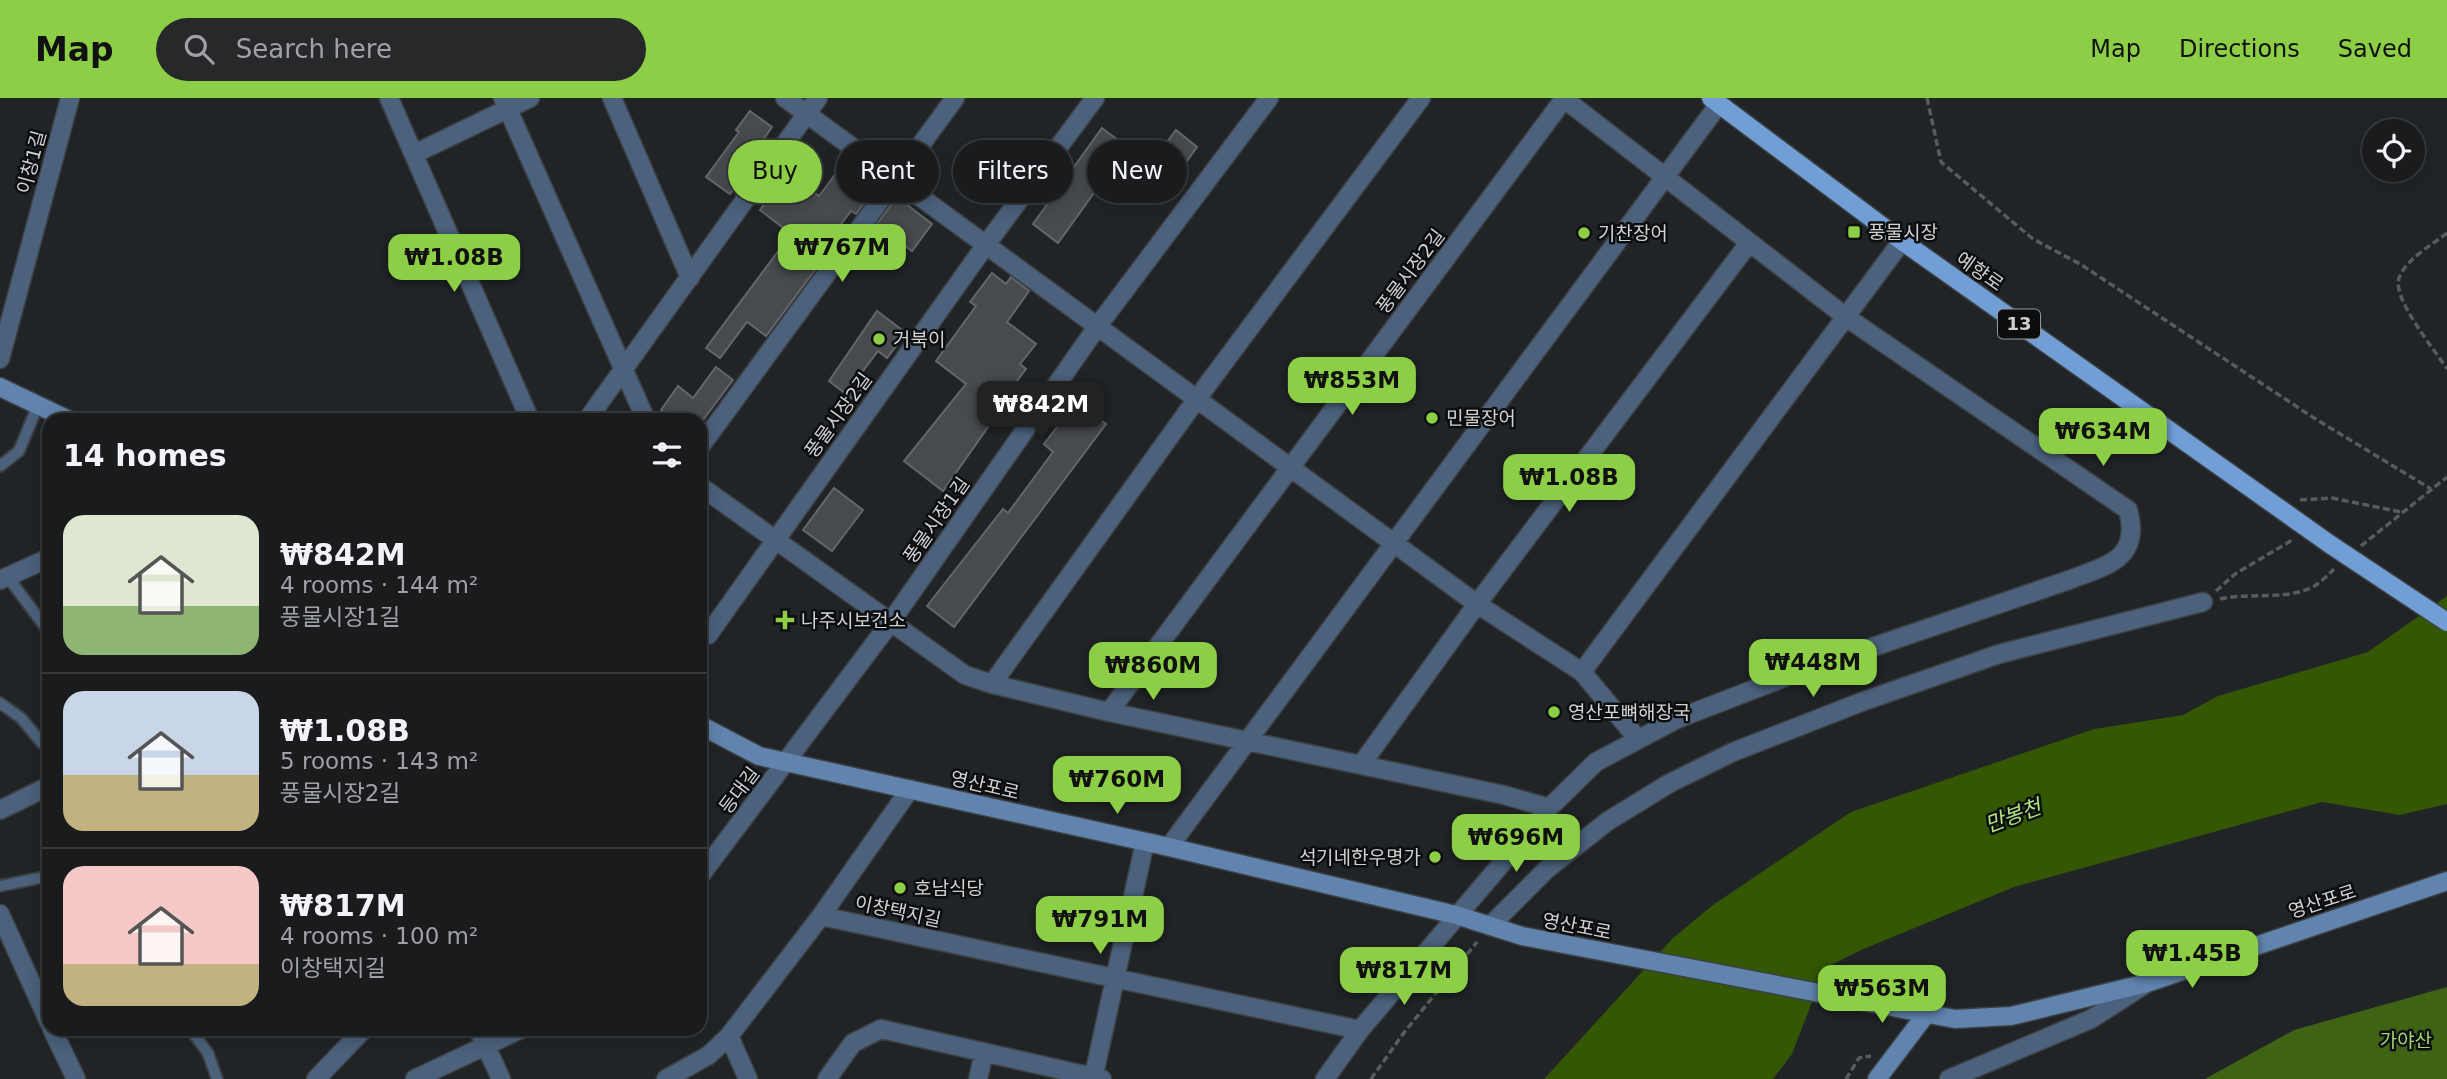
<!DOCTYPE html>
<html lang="en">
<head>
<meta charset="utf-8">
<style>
	body { margin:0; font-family:"DejaVu Sans","Noto Sans KR",sans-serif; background:#26282a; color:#f1f3f6; height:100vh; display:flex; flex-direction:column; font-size:26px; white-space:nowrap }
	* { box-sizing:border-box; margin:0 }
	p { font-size:23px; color:#9fa1a4 }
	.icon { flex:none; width:38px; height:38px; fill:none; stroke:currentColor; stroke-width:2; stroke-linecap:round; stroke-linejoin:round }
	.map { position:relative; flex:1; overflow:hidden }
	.panel { position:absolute; left:42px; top:315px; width:665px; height:623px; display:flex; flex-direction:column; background:#191b1d; border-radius:21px; box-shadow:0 4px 18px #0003,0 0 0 2px #37393b }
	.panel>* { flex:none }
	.top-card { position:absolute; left:728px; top:42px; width:665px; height:63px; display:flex; gap:14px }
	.tools { position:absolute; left:2362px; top:21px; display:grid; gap:14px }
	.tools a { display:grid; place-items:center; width:63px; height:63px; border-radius:50%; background:#191b1d; box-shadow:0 4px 18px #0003,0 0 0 2px #37393b; font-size:35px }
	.price { position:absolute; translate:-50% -60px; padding:0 16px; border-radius:14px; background:#8cce45; color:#111; font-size:23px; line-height:46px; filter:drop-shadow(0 2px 4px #0008) }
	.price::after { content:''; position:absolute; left:50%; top:42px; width:21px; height:16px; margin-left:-10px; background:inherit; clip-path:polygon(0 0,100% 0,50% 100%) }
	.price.active { background:#222; color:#fff }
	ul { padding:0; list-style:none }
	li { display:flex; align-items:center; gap:21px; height:175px; padding:0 21px }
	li+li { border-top:2px solid #37393b }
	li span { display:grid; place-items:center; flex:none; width:196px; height:140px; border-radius:21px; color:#555 }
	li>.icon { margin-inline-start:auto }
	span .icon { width:84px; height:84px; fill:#fffc; stroke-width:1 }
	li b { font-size:30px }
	h2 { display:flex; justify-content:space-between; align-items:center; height:84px; padding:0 21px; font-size:30px }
	.pill { padding:0 24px; border-radius:32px; background:#191b1d; box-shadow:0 4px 18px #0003,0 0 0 2px #37393b; font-size:24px; line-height:63px }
	.pill.active { background:#8cce45; color:#111 }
	header { display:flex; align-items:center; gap:42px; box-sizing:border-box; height:98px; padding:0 35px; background:#8cce45; color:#111 }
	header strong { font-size:33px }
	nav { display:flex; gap:38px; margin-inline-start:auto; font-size:24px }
	.search { width:490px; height:63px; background:#26282a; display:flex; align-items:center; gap:18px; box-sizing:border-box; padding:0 24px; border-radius:38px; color:#9fa1a4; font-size:26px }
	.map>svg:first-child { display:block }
	.forest { fill:#3f6315 }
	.water { fill:#345703 }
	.building { fill:#474a4e; stroke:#63666a; stroke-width:2 }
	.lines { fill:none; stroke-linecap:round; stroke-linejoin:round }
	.lane-casing { stroke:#3d4043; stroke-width:14 }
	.street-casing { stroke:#3d4043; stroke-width:21 }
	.secondary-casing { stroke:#3d4043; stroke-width:21 }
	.primary-casing { stroke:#3d4043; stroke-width:21 }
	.path { stroke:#585b5e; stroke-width:3.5; stroke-dasharray:7 3.5; stroke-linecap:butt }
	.lane { stroke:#4b617c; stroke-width:10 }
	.street { stroke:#4b617c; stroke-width:18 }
	.secondary { stroke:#6084ae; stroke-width:18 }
	.primary { stroke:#709ed5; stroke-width:18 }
	.primary-bridge-casing { stroke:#3d4043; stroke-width:21; stroke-linecap:butt }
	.primary-bridge { stroke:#709ed5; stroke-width:18 }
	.poi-dot { fill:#8cce45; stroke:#0c0d0f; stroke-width:2.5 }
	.labels { text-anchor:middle; stroke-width:5; stroke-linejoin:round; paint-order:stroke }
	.shield { fill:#0c0d0f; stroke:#949698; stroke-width:2 }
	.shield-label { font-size:18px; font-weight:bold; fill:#cfd1d3 }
	.street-label { font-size:19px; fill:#cfd1d3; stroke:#0c0d0f }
	.poi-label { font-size:19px; fill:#cfd1d3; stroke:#0c0d0f; text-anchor:start }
	.park-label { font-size:19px; fill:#a2d672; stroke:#0c0d0f }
	.water-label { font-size:21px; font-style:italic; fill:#b0e681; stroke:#0c0d0f }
</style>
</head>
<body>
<header>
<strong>Map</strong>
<div class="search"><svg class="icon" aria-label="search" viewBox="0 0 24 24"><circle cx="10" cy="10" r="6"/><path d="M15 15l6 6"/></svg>Search here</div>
<nav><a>Map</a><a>Directions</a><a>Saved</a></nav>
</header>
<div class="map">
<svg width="2447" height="981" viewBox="0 0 2447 981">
	<rect width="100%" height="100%" fill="#212427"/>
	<!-- forest -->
	<path class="forest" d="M2447,889V981H2205L2294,932Z"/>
	<!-- water -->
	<path class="water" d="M2447,498V706L2400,717L2322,704L2014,789L1861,852L1825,870L1792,956L1773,981H1544L1673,840L1713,807L1851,714L2094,631L2183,617L2218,598L2368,554Z"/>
	<!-- building -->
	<path class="building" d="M750,13L772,29L756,52L761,55L730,96L706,79L739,34L736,32Z
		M1102,30L1127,49L1058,145L1033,126Z
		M1176,32L1197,49L1177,77L1155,60Z
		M847,61L878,85L856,116L851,113L821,153L826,157L766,238L747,224L720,260L706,250L791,136L760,112L787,74L819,98Z
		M897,99L932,126L912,153L876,127Z
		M992,175L1006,186L1011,179L1029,193L1007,224L1036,246L1020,266L1026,271L997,309L1000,312L943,393L904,363L966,286L936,263L976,208L970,204Z
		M877,213L906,235L887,260L878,253L860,277L869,283L854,302L829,283Z
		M716,269L733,282L703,322H675L661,312L678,288L693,300Z
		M1076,304L1106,326L954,529L927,508L1003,411L1008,415L1053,354L1044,346Z
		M834,390L863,412L832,453L803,432Z"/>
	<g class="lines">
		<!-- lane casing -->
		<g class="lane-casing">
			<path id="lane" d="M0,368L19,353L38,307
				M7,478L49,534
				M0,605L21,620L42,645
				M0,788L49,778
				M190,931L208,955L217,981"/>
		</g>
		<!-- street casing -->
		<g class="street-casing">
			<path id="street" d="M389,0L530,322
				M503,0L646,322
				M612,0L690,180
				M785,0L1477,506L1582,574L1637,640
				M414,56L530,0
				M0,261L70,0
				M587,322L818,0
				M700,349L955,0
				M700,388L965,577L992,586L1109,614L1504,697L1549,710L1596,664L1677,621L1791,577L2066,483C2105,468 2142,462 2128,412L1846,219L1563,0
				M0,482L49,460
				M700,532L708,537L985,148L1095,0
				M1582,574L1902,143
				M992,586L1196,302L1421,0
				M1109,614L1564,1
				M1361,667L1477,506L1749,145
				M0,712L49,688
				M1169,749L1719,6
				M700,778L890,525L1097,229L1269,0
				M0,816L49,924
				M821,818L1360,932
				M1490,828L1547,771L1608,723L1670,685L1733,654L1864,603L1999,556L2203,504
				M52,931L76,981
				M478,931L501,981
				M729,938L748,981
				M316,981L364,931
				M415,981L521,931
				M666,981L709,957L729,938L821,818L910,691
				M827,981L853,945L881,931L1102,981
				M978,981L984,954
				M1093,981L1145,744
				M1325,981L1360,932L1549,710
				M1949,981L2091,921L2144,887"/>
		</g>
		<!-- secondary casing -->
		<g class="secondary-casing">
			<path id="secondary" d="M0,289L69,322
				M700,627L759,658L1169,749L1456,817L1522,838L1955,921L2011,918L2147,885L2447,783
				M1877,981L1927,915"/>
		</g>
		<!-- primary casing -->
		<g class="primary-casing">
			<path id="primary" d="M1711,0L1902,143L2331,447"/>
		</g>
		<!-- path -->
		<path class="path" d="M1927,0L1941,64L2033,141L2080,166L2314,320L2431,391
			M2447,135C2432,147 2406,161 2399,180C2392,201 2435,252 2447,271
			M2300,402L2332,400L2401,414
			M2361,448L2447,379
			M2216,493L2235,476L2294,441
			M2220,501C2250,494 2284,503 2313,489C2320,485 2328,477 2334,471
			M1371,981L1403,936L1477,844
			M1846,981L1859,960L1871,958"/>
		<!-- lane -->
		<use href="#lane" class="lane"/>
		<!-- street -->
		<use href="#street" class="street"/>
		<!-- secondary -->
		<use href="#secondary" class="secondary"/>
		<!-- primary -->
		<use href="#primary" class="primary"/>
		<!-- primary-bridge casing -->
		<g class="primary-bridge-casing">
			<path id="primary-bridge" d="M2331,447L2447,524"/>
		</g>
		<!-- primary-bridge -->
		<use href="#primary-bridge" class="primary-bridge"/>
	</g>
	<!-- markers -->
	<g class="poi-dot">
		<rect x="1847" y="127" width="14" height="14" rx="3.5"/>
		<circle cx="1584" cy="135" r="7"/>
		<circle cx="879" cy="241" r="7"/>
		<circle cx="1432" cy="320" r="7"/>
		<path d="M781.5 511.5h7v7h7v7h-7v7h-7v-7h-7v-7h7z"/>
		<circle cx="1554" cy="614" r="7"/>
		<circle cx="1435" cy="759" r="7"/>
		<circle cx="900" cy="790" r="7"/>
	</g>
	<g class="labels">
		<!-- shield labels -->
		<rect class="shield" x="1998" y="211.5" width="42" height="29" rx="5"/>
		<g class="shield-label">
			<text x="2019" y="232">13</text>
		</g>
		<!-- street labels -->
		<g class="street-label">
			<text transform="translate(31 64) rotate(-75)" y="7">이창1길</text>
			<text transform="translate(1410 173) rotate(-53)" y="7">풍물시장2길</text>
			<text transform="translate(1980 173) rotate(35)" y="7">예향로</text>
			<text transform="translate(838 317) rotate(-54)" y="7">풍물시장2길</text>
			<text transform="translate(936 422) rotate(-55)" y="7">풍물시장1길</text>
			<text transform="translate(985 687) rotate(13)" y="7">영산포로</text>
			<text transform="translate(739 692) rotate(-53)" y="7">등대길</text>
			<text transform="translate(2322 803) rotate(-18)" y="7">영산포로</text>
			<text transform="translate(898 813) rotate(12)" y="7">이창택지길</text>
			<text transform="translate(1577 828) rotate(11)" y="7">영산포로</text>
		</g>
		<!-- poi labels -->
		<g class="poi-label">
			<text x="1868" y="141">풍물시장</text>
			<text x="1598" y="142">기찬장어</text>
			<text x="893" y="248">거북이</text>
			<text x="1446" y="327">민물장어</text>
			<text x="801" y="529">나주시보건소</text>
			<text x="1568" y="621">영산포뼈해장국</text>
			<text x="1421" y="766" text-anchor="end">석기네한우명가</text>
			<text x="914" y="797">호남식당</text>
		</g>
		<!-- park labels -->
		<g class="park-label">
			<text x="2406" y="949">가야산</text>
		</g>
		<!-- water labels -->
		<g class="water-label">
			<text transform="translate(2013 718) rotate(-20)" y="7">만봉천</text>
		</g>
	</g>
</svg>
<div class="tools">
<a><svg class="icon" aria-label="locate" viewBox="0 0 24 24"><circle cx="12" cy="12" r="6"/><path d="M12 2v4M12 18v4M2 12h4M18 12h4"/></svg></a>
</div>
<b class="price" style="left:842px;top:186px">₩767M</b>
<b class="price" style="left:454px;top:196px">₩1.08B</b>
<b class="price" style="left:1352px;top:319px">₩853M</b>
<b class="price active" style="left:1041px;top:343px">₩842M</b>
<b class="price" style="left:2103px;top:370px">₩634M</b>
<b class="price" style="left:1569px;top:416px">₩1.08B</b>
<b class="price" style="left:1813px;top:601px">₩448M</b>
<b class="price" style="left:1153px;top:604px">₩860M</b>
<b class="price" style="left:1117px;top:718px">₩760M</b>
<b class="price" style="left:1516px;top:776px">₩696M</b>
<b class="price" style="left:1100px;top:858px">₩791M</b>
<b class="price" style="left:2192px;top:892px">₩1.45B</b>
<b class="price" style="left:1404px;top:909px">₩817M</b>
<b class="price" style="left:1882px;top:927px">₩563M</b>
<div class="top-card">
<a class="pill active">Buy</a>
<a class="pill">Rent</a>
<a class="pill">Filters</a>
<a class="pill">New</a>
</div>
<section class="panel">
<h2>14 homes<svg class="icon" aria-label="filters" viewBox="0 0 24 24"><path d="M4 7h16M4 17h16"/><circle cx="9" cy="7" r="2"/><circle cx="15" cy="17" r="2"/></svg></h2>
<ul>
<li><span style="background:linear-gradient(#dfe7d0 65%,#8fb573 0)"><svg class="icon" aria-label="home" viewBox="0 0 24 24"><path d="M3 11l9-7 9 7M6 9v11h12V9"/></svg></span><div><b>₩842M</b><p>4 rooms · 144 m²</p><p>풍물시장1길</p></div></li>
<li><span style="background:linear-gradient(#c9d6e8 60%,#c2b280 0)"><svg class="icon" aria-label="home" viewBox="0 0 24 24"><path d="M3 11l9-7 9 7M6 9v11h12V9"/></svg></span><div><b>₩1.08B</b><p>5 rooms · 143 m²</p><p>풍물시장2길</p></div></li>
<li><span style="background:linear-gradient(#f6c9c9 70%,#c2b280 0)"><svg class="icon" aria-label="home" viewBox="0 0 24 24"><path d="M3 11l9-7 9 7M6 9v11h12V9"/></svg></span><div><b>₩817M</b><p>4 rooms · 100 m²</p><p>이창택지길</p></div></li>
</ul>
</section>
</div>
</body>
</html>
